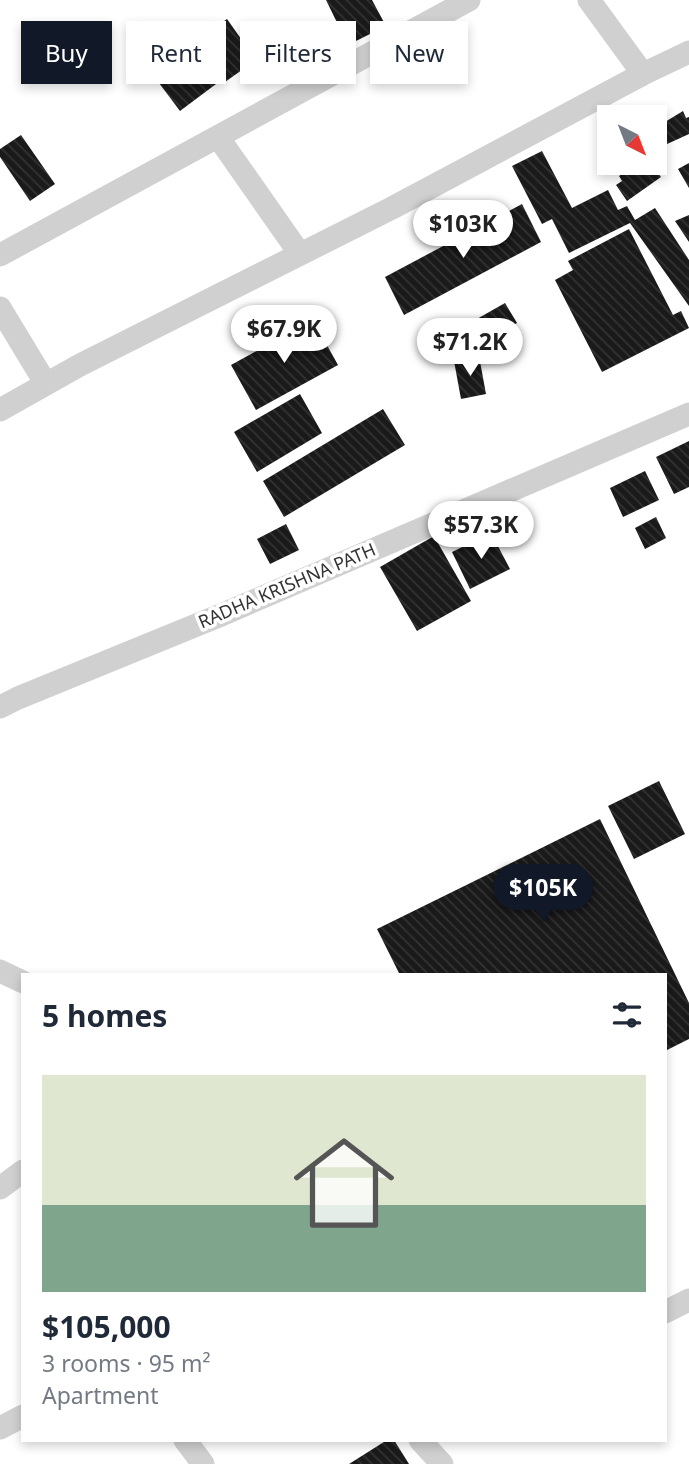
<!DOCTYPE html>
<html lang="en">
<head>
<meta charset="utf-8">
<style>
	body { margin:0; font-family:"Noto Sans",sans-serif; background:#f6f6f7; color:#1f2937; height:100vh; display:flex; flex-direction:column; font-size:26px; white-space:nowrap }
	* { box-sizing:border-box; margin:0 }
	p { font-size:23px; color:#747a83 }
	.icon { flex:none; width:38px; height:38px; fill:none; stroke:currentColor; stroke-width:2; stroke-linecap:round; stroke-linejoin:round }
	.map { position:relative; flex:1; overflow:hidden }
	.drawer { position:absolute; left:21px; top:973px; width:646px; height:469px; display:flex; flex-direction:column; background:#fff; border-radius:0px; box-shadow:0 4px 10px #0003 }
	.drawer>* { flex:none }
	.top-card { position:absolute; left:21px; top:21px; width:648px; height:63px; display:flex; gap:14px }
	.needle { width:46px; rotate:138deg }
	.fabs { position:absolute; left:597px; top:105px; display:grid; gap:14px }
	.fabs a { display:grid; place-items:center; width:70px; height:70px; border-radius:0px; background:#fff; box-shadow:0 4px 10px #0003; font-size:35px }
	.price { position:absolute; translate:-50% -60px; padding:0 16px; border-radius:24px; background:#fff; color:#222; font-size:23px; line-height:46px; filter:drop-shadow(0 2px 4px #0008) }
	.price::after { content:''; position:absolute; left:50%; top:42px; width:21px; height:16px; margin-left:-10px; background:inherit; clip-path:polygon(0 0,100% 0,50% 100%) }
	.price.active { background:#111827; color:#fff }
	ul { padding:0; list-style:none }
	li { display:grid; align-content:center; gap:14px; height:371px; padding:0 21px }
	li span { display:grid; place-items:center; height:217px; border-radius:0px; color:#555 }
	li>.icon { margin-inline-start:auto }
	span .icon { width:126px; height:126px; fill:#fffc; stroke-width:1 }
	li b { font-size:30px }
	h2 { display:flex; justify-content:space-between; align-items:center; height:84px; padding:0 21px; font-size:30px }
	.pill { padding:0 24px; border-radius:0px; background:#fff; box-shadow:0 4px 10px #0003; font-size:24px; line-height:63px }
	.pill.active { background:#111827; color:#fff }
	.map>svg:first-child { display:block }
	.building { fill:url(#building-back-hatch) }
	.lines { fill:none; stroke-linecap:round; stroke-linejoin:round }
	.street { stroke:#d0d0d0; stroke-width:23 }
	.labels { text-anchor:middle; stroke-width:7; stroke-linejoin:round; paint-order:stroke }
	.street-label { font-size:18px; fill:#333; stroke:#fff }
</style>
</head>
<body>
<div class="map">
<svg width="689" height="1464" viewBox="0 0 689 1464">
	<defs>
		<pattern id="building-back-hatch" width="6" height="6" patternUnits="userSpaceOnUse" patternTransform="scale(1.75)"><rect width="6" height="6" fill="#1a1a1a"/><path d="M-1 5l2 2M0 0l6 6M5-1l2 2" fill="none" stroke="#333"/></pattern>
	</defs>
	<rect width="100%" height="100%" fill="#fff"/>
	<!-- building -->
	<path class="building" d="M326,0H372L386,26L348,45Z
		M227,19L256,60L225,82L196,41Z
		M187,38L220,81L180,111L147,67Z
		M683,111L686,118L689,117V134L654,150V133L659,131L660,125Z
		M21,135L55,184L30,201L0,157V149Z
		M542,151L572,208L608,190L618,210L627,206L635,220L655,208L689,260V306L630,223L569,253L552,219L542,224L512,166Z
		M637,163H650L661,177L627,201L616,185L622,181L619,176Z
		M689,163V188L678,169Z
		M522,204L541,242L404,315L385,277Z
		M689,215V242L675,221Z
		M629,229L673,315L681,311L689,328L602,372L555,280L573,270L568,261Z
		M505,303L517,323L458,356L447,336Z
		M313,320L338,365L256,410L231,365Z
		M479,356L486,394L461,399L454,361Z
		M300,394L322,433L257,472L234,432Z
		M383,409L405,445L284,517L263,481Z
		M689,441V487L674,494L656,457Z
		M645,471L659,500L623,517L610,488Z
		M656,517L666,538L645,549L635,528Z
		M286,524L299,550L270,564L257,539Z
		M491,533L510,569L470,589L452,552Z
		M434,536L471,601L417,631L380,567Z
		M659,781L685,834L634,859L608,806Z
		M600,819L689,1003V1039L665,1051V975H400L377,929Z
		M387,1440H394L409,1464H349Z"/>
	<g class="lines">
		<!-- street -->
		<path class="street" d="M589,0L643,74
			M218,137L300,254
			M0,255L469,0
			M0,308L46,384
			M0,410L80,365L392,208L643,74L689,52
			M0,707L18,698L221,615L689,414
			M0,971L23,982
			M0,1188L23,1171
			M665,1312L689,1300
			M0,1428L23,1416
			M185,1440L203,1464
			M420,1440L442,1464"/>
	</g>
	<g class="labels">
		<!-- street labels -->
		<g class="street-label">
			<text transform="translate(287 586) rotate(-23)" y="6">RADHA KRISHNA PATH</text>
		</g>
	</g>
</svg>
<div class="fabs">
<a><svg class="needle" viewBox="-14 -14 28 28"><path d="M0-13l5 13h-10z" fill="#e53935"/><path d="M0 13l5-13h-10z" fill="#747a83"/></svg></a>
</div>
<b class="price" style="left:463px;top:260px">$103K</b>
<b class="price" style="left:284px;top:365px">$67.9K</b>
<b class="price" style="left:470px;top:378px">$71.2K</b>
<b class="price" style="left:481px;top:561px">$57.3K</b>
<b class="price active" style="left:543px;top:924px">$105K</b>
<div class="top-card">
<a class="pill active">Buy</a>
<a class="pill">Rent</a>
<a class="pill">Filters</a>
<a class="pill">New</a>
</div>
<section class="drawer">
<h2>5 homes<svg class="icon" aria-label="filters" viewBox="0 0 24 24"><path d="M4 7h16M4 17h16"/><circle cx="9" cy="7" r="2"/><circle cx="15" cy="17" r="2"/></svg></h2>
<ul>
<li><span style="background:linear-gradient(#dfe7d0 60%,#7fa58c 0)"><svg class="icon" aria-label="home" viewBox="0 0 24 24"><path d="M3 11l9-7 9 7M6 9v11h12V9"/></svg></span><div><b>$105,000</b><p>3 rooms · 95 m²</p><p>Apartment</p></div></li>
</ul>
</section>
</div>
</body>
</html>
